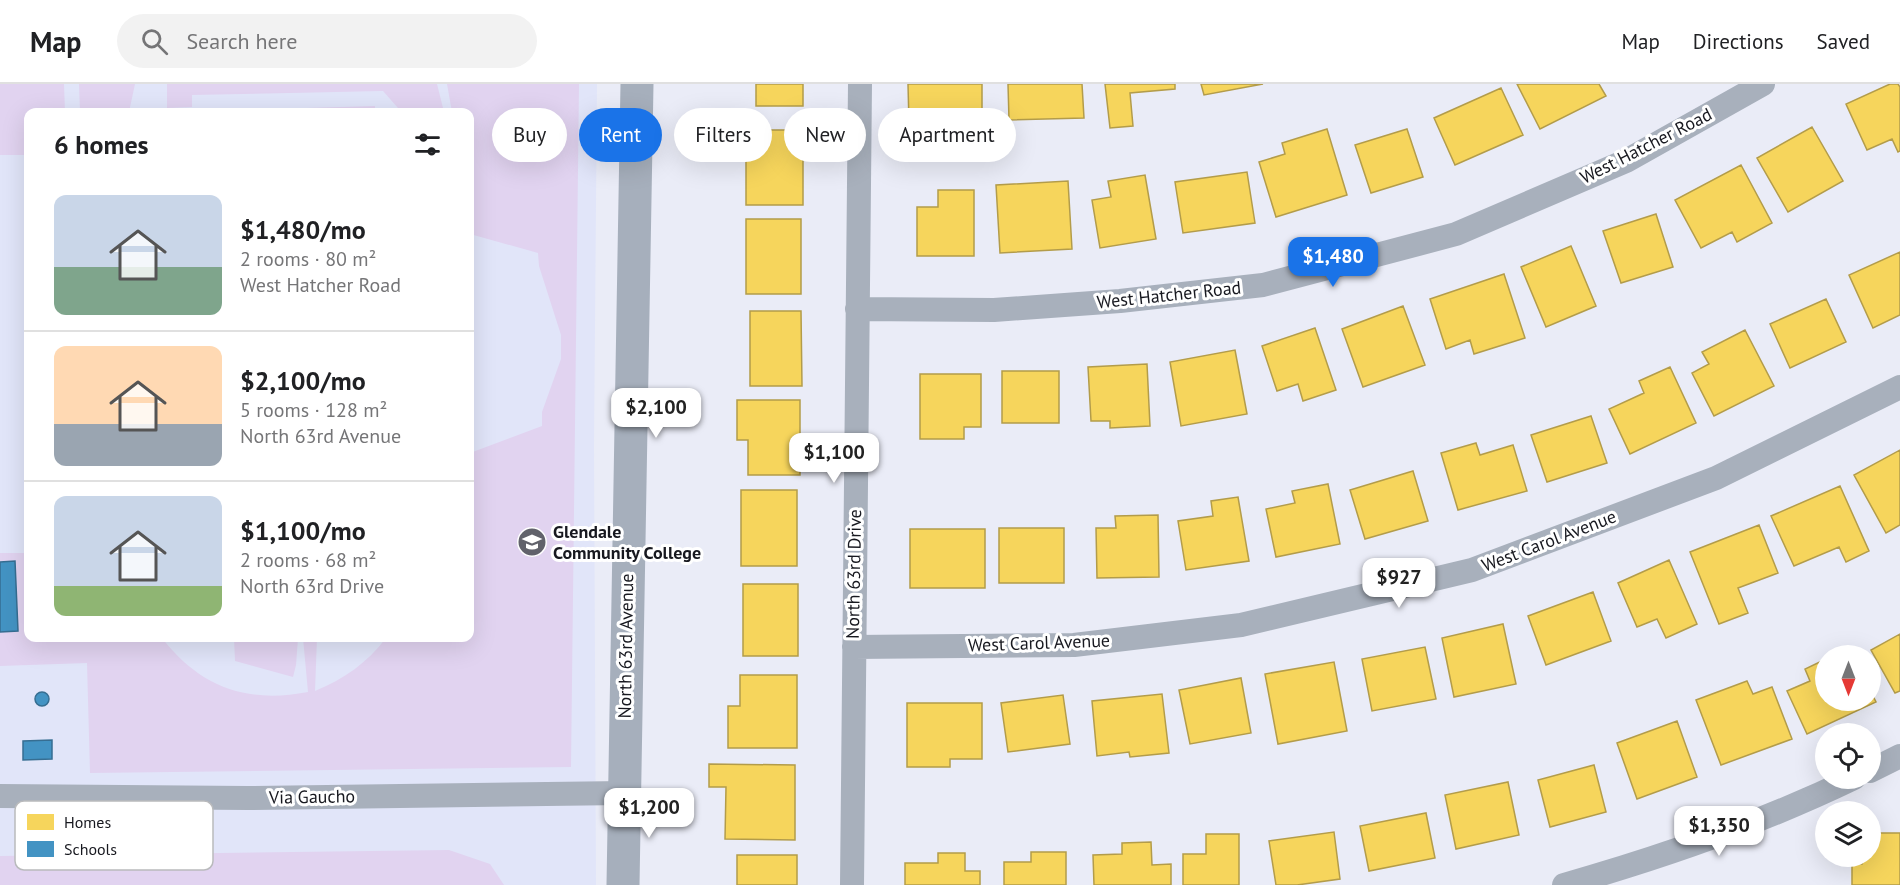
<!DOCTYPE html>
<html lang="en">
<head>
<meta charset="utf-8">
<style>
	body { margin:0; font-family:"PT Sans",sans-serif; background:#f2f2f2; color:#202124; height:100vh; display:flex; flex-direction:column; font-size:22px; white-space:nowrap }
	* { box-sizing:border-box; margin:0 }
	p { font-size:20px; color:#757577 }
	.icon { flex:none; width:33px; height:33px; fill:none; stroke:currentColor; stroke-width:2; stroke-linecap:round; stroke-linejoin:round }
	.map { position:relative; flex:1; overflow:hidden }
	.details { position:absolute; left:24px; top:24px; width:450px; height:534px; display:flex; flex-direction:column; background:#fff; border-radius:12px; box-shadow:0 6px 24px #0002 }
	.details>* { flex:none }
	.guide { position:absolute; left:492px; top:24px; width:570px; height:54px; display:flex; gap:12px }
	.needle { width:39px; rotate:180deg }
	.tools { position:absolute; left:1815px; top:561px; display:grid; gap:12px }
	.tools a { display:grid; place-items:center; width:66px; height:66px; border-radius:50%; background:#fff; box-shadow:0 6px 24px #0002; font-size:30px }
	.price { position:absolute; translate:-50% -51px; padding:0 14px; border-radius:12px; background:#fff; color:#222; font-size:20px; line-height:39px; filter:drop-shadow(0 2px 3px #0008) }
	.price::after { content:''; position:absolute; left:50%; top:36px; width:18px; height:14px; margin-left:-9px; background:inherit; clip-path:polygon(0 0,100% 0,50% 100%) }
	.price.current { background:#1a73e8; color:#fff }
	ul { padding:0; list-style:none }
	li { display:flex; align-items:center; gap:18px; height:150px; padding:0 30px }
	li+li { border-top:2px solid #e0e0e0 }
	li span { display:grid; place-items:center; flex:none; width:168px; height:120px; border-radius:12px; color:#555 }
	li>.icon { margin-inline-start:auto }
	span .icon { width:72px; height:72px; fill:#fffc; stroke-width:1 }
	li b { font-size:26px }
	h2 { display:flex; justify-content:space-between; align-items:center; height:72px; padding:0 30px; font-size:26px }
	.chip { padding:0 21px; border-radius:27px; background:#fff; box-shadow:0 6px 24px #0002; font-size:21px; line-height:54px }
	.chip.current { background:#1a73e8; color:#fff }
	header { display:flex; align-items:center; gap:36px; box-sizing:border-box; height:84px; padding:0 30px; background:#fff; border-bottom:2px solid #e0e0e0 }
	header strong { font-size:28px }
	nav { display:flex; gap:33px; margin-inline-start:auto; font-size:21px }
	.search { width:420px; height:54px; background:#f2f2f2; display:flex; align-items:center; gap:15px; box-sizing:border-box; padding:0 21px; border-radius:33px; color:#757577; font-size:22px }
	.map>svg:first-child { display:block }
	.built { fill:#e1e5f9; fill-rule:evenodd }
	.green { fill:#e1d3f0 }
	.homes { fill:#f6d55c; stroke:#b39c4a; stroke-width:1.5 }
	.schools { fill:#4393c3; stroke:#366e92; stroke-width:1.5 }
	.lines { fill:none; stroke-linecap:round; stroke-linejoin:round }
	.street { stroke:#a8b0bc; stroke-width:24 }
	.secondary { stroke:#a6afbc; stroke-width:33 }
	.labels { text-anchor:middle; stroke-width:6; stroke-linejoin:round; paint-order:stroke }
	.street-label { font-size:18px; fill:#17181f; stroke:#fff }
	.poi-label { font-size:18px; font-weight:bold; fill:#17181f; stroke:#fff; text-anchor:start }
	.key { fill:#fff; stroke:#b9babc; stroke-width:1.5 }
	.key-label { font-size:16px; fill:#17181f }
</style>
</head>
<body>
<header>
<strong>Map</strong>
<div class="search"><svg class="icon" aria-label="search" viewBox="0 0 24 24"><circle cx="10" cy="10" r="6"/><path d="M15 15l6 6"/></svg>Search here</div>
<nav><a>Map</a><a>Directions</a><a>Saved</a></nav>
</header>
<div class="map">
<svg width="1900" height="801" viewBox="0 0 1900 801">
	<rect width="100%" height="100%" fill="#eaecf7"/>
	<!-- built -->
	<path class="built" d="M0,0H597L594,362L596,801H0ZM28,28H470V554H28Z"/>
	<!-- green -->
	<path class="green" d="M0,0H64L65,28H28V71H0Z
		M79,0H135L129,28H80Z
		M167,0H437L444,28H399L398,24L383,7L192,11V23L167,24Z
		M447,0H579L571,683L90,689L87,579L0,582V469H28V554H162C200,603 247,620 308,608L303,554H317L315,607C344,595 367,579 386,554H470V369L542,342V328L561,275V251L539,182L538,169L470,150V28H452Z
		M375,22V28H161Z
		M234,554H298L296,581L293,593L235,577Z
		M449,766L490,780L504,801H0V772Z"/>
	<!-- homes -->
	<path class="homes" d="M756,0H803V22H756Z
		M908,0H982V47L951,48L950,39L909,40Z
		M1008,0H1082L1084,34L1009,36Z
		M1105,0H1175V5L1130,9L1133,42L1110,44Z
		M1201,0H1263L1204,11Z
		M1517,0H1599L1606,12L1540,45Z
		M1890,0H1898L1900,3V67L1898,68L1892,55L1867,66L1846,20Z
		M1501,4L1523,51L1455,81L1434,34Z
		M1812,43L1843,97L1788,128L1757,74Z
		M1327,45L1347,111L1276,133L1259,78L1285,70L1282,59Z
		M1407,45L1423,93L1371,109L1355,61Z
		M746,46H803V121H746Z
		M1741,81L1772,139L1737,158L1732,148L1701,164L1675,116Z
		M1247,88L1255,139L1183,149L1175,98Z
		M1145,91L1156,155L1100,164L1092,116L1111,113L1108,97Z
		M1068,97L1072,165L1000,169L996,101Z
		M938,106H974V172H917V123H938Z
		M1656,130L1673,183L1621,199L1603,147Z
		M746,135H801V210H746Z
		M1571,162L1596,222L1546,243L1521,183Z
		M1900,168V231L1873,244L1849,191Z
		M1504,190L1525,254L1474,270L1470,256L1446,265L1430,215Z
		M1826,215L1846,258L1790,284L1770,240Z
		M1403,222L1425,281L1363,303L1342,245Z
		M750,227H801L802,302H750Z
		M1315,244L1336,306L1303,317L1298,300L1277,307L1262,262Z
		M1745,246L1774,302L1714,332L1692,289L1709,280L1702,268Z
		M1235,266L1247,330L1181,342L1170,278Z
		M1147,280L1150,342L1110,344V337H1091L1088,283Z
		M1670,283L1696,339L1630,370L1609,325L1644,309L1639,297Z
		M1002,287H1059V339H1002Z
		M920,290H981V343H964V355H920Z
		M737,316H800V391H748V356H737Z
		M1591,332L1607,379L1547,398L1531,351Z
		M1476,359L1480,371L1513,361L1527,407L1458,426L1441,369Z
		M1900,366V441L1886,449L1854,391Z
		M1413,387L1428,437L1365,455L1350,406Z
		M1328,400L1340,460L1276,473L1266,425L1295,419L1292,407Z
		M1840,402L1869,467L1846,478L1839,463L1794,482L1771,432Z
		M741,406H797V482H741Z
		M1238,413L1249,477L1186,486L1178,437L1213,432L1211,417Z
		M1158,431L1159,493L1097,494L1096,444H1116L1115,432Z
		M1759,441L1778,489L1738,504L1748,529L1719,540L1690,468Z
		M999,444H1064V499H999Z
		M910,445H985V504H910Z
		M1669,476L1697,540L1666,554L1657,535L1637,543L1618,499Z
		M743,500H798V572H743Z
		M1593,508L1611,557L1546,581L1528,532Z
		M1503,540L1516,600L1454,613L1442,554Z
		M1900,550V607L1895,609L1871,566Z
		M1425,563L1436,615L1372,627L1362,575Z
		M1826,575V616H1870V606L1876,618L1807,650L1787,607L1810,597L1805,585Z
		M1334,578L1347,647L1278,660L1265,590Z
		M740,591H797V664H728V622H740Z
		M1241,594L1251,649L1190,660L1179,606Z
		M1747,597L1753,610L1772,603L1792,655L1721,681L1696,616Z
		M1162,610L1169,669L1130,673L1129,668L1097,672L1092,617Z
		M1063,611L1070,660L1008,668L1001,619Z
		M907,619H982V675H950V683H907Z
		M1677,637L1697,693L1637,715L1617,659Z
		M709,680L795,681V756L725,755L726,703H709Z
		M1594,681L1606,728L1550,743L1538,696Z
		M1508,698L1519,751L1456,765L1445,711Z
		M1426,729L1435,774L1369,787L1360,742Z
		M1334,748L1340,795L1297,801H1276L1269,757Z
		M1870,749H1900V801H1852V780H1862V772H1870Z
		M1206,750H1239V801H1183V770H1206Z
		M1151,758L1152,781L1171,780V801H1094L1093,771L1122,770V759Z
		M1031,768H1066V801H1004V778H1031Z
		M938,769H965V787H980V801H905V779H938Z
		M737,771H797V801H737Z"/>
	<!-- schools -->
	<path class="schools" d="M15,477L18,547L0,548V478Z
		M35 615a7 7 0 1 1 14 0a7 7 0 1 1-14 0Z
		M52,656V675L23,676V657Z"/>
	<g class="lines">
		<!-- street -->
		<path class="street" d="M857,225L994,226L1120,217L1263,201L1456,150L1626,77L1763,0
			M854,563L1074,561L1241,541L1472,486L1716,394L1900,303
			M1870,687L1900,672
			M0,712L247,714L624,709
			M852,801L860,0
			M1564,801C1663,773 1761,739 1854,694"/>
		<!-- secondary -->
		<path class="secondary" d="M623,801L637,0"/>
	</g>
	<!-- icons -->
	<defs>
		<g id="university-disc" transform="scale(1.5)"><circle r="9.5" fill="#61626b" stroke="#fff"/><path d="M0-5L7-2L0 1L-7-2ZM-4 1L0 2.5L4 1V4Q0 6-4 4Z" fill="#fff"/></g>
	</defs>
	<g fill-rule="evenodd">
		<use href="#university-disc" x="532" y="458"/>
	</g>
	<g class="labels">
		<!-- street labels -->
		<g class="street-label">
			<text transform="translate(1646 62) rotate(-27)" y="6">West Hatcher Road</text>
			<text transform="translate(1169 211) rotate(-6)" y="6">West Hatcher Road</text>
			<text transform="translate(1549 457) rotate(-21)" y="6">West Carol Avenue</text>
			<text transform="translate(854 490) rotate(-89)" y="6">North 63rd Drive</text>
			<text transform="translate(1039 559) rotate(-2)" y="6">West Carol Avenue</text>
			<text transform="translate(626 562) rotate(-89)" y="6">North 63rd Avenue</text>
			<text transform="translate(312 713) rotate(-1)" y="6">Via Gaucho</text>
		</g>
		<!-- poi labels -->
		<g class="poi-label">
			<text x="553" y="454">Glendale<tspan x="553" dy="21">Community College</tspan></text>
		</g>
	</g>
	<!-- legend -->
	<rect x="15" y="717" width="198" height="69" rx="9" class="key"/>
	<rect x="27" y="730" width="27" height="16" fill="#f6d55c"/>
	<rect x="27" y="757" width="27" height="16" fill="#4393c3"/>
	<g class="key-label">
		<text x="64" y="744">Homes</text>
		<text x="64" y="771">Schools</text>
	</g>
</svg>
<div class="tools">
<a><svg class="needle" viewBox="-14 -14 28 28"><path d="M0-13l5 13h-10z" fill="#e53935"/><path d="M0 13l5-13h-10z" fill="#757577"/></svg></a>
<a><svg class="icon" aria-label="locate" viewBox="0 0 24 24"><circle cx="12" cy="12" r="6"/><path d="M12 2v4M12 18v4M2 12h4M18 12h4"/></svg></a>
<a><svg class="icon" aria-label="layers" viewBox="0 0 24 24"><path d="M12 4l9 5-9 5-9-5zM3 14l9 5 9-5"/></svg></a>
</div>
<b class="price current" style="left:1333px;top:204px">$1,480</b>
<b class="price" style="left:656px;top:355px">$2,100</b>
<b class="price" style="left:834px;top:400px">$1,100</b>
<b class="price" style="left:1399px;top:525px">$927</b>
<b class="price" style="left:649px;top:755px">$1,200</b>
<b class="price" style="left:1719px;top:773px">$1,350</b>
<div class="guide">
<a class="chip">Buy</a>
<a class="chip current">Rent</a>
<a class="chip">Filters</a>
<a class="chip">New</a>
<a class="chip">Apartment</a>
</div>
<section class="details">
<h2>6 homes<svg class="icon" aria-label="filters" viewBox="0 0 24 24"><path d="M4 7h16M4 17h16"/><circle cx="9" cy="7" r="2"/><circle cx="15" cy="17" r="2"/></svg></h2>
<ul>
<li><span style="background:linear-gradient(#c9d6e8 60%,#7fa58c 0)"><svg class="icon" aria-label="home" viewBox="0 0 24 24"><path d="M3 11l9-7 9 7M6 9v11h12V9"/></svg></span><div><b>$1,480/mo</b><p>2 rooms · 80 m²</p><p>West Hatcher Road</p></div></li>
<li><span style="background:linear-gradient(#ffd9b3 65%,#9aa5b1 0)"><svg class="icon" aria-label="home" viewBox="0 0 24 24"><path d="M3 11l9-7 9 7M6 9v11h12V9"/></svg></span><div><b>$2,100/mo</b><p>5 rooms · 128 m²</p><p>North 63rd Avenue</p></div></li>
<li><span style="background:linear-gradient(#c9d6e8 75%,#8fb573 0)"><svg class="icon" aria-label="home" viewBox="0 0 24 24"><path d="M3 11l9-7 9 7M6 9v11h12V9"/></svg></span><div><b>$1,100/mo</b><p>2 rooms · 68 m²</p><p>North 63rd Drive</p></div></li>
</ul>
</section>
</div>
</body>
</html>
